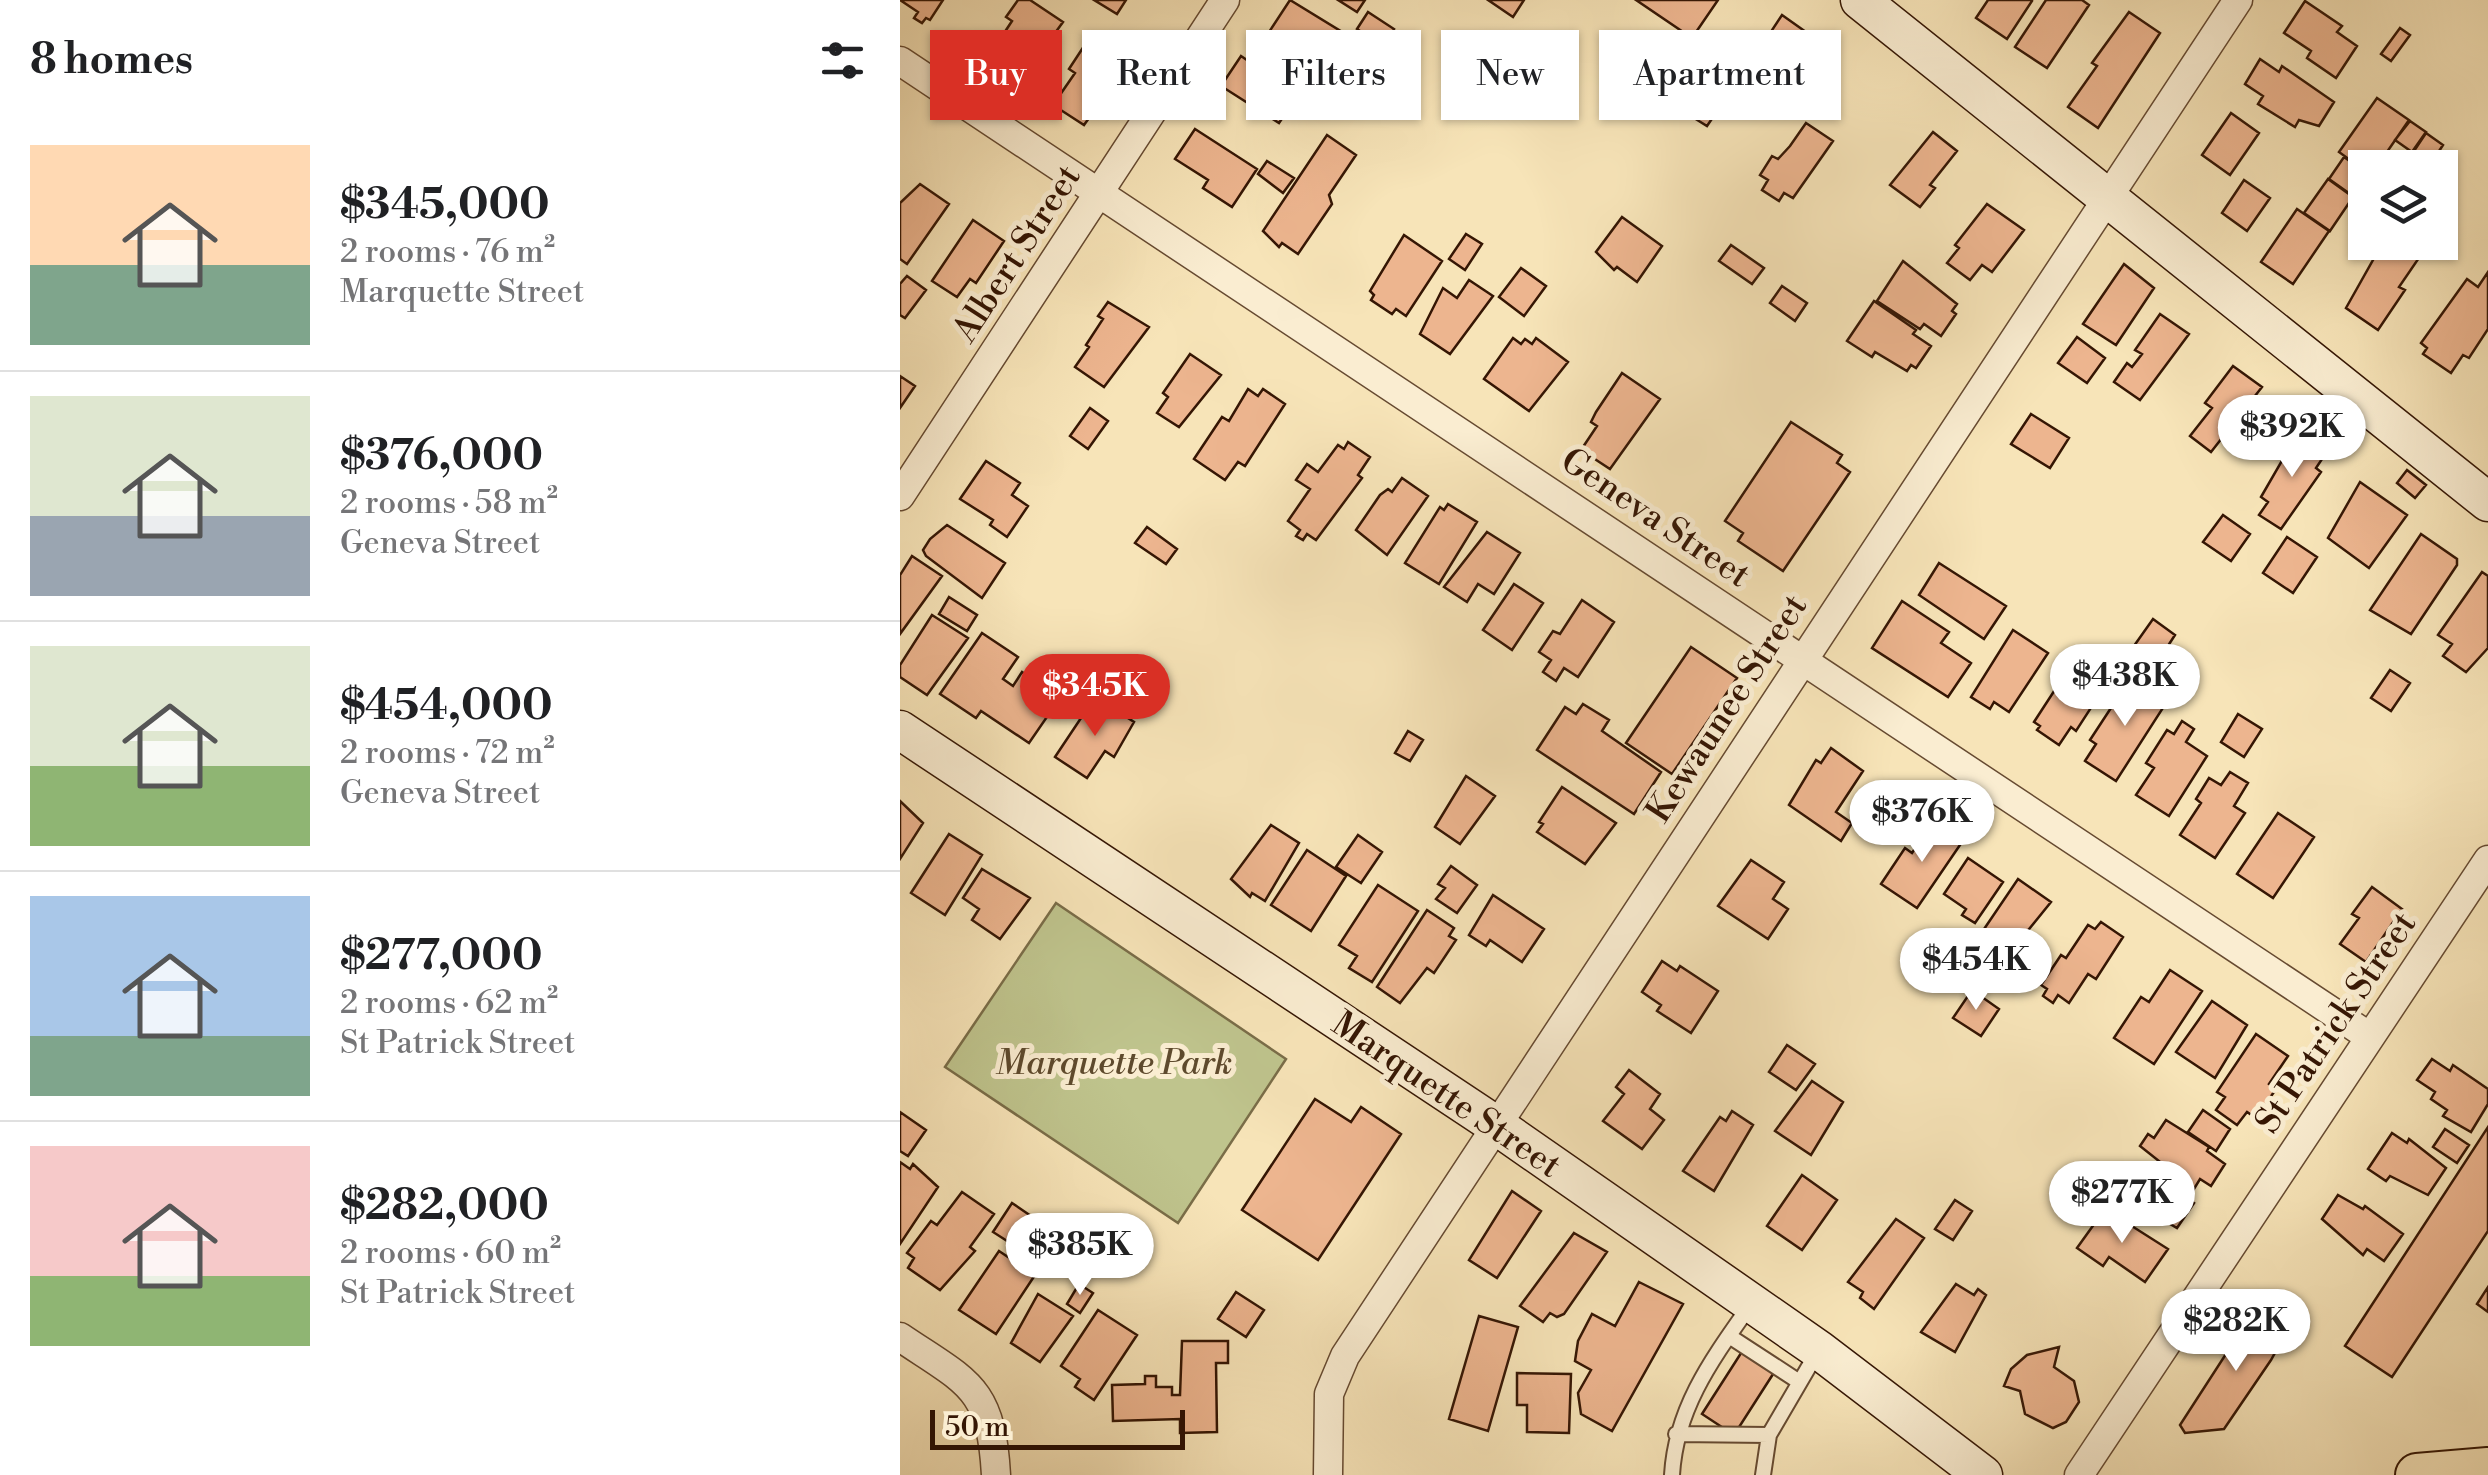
<!DOCTYPE html>
<html lang="en">
<head>
<meta charset="utf-8">
<style>
	body { margin:0; font-family:"Libre Bodoni",serif; background:#f6f6f6; color:#202124; height:100vh; display:flex; flex-direction:column; font-size:38px; white-space:nowrap }
	* { box-sizing:border-box; margin:0 }
	p { font-size:32px; color:#757577 }
	.icon { flex:none; width:55px; height:55px; fill:none; stroke:currentColor; stroke-width:2; stroke-linecap:round; stroke-linejoin:round }
	.map { position:relative; flex:1; overflow:hidden }
	.sheet { display:flex; flex-direction:column; background:#fff; width:900px }
	.sheet>* { flex:none }
	.hud { position:absolute; left:30px; top:30px; width:950px; height:90px; display:flex; gap:20px }
	.tools { position:absolute; left:1448px; top:150px; display:grid; gap:20px }
	.tools a { display:grid; place-items:center; width:110px; height:110px; border-radius:0px; background:#fff; box-shadow:0 2px 8px #0004; font-size:50px }
	.scale { position:absolute; left:30px; bottom:25px; width:255px; box-sizing:border-box; padding-left:10px; border:5px solid #351604; border-top:0; font-size:28px; line-height:35px; white-space:nowrap; color:#351604; -webkit-text-stroke:8px #faedd1; paint-order:stroke }
	.price { position:absolute; translate:-50% -85px; padding:0 22px; border-radius:35px; background:#fff; color:#222; font-size:32px; line-height:65px; filter:drop-shadow(0 2px 5px #0008) }
	.price::after { content:''; position:absolute; left:50%; top:60px; width:30px; height:22px; margin-left:-15px; background:inherit; clip-path:polygon(0 0,100% 0,50% 100%) }
	.price.on { background:#d93025; color:#fff }
	ul { padding:0; list-style:none }
	li { display:flex; align-items:center; gap:30px; height:250px; padding:0 30px }
	li+li { border-top:2px solid #e0e0e0 }
	li span { display:grid; place-items:center; flex:none; width:280px; height:200px; border-radius:0px; color:#555 }
	li>.icon { margin-inline-start:auto }
	span .icon { width:120px; height:120px; fill:#fffc; stroke-width:1 }
	li b { font-size:42px }
	h2 { display:flex; justify-content:space-between; align-items:center; height:120px; padding:0 30px; font-size:42px }
	.tag { padding:0 35px; border-radius:0px; background:#fff; box-shadow:0 2px 8px #0004; font-size:35px; line-height:90px }
	.tag.on { background:#d93025; color:#fff }
	main { display:flex; flex:1; min-height:0 }
	.map>svg:first-child { display:block }
	.green { fill:#bfc48d; stroke:#7a6d48; stroke-width:2.5 }
	.building { fill:#edb58f; stroke:#351604; stroke-width:2.5 }
	.lines { fill:none; stroke-linecap:round; stroke-linejoin:round }
	.lane-casing { stroke:#664a31; stroke-width:18 }
	.street-casing { stroke:#664a31; stroke-width:31 }
	.secondary-casing { stroke:#351604; stroke-width:41 }
	.primary-casing { stroke:#351604; stroke-width:46 }
	.lane { stroke:#faedd1; stroke-width:14 }
	.street { stroke:#faedd1; stroke-width:28 }
	.secondary { stroke:#faedd1; stroke-width:38 }
	.primary { stroke:#f7e4b8; stroke-width:42 }
	.labels { text-anchor:middle; stroke-width:10; stroke-linejoin:round; paint-order:stroke }
	.street-label { font-size:35px; fill:#351604; stroke:#faedd1 }
	.park-label { font-size:35px; font-style:italic; fill:#5e4a2d; stroke:#faedd1 }
</style>
</head>
<body>
<main>
<section class="sheet">
<h2>8 homes<svg class="icon" aria-label="filters" viewBox="0 0 24 24"><path d="M4 7h16M4 17h16"/><circle cx="9" cy="7" r="2"/><circle cx="15" cy="17" r="2"/></svg></h2>
<ul>
<li><span style="background:linear-gradient(#ffd9b3 60%,#7fa58c 0)"><svg class="icon" aria-label="home" viewBox="0 0 24 24"><path d="M3 11l9-7 9 7M6 9v11h12V9"/></svg></span><div><b>$345,000</b><p>2 rooms · 76 m²</p><p>Marquette Street</p></div></li>
<li><span style="background:linear-gradient(#dfe7d0 60%,#9aa5b1 0)"><svg class="icon" aria-label="home" viewBox="0 0 24 24"><path d="M3 11l9-7 9 7M6 9v11h12V9"/></svg></span><div><b>$376,000</b><p>2 rooms · 58 m²</p><p>Geneva Street</p></div></li>
<li><span style="background:linear-gradient(#dfe7d0 60%,#8fb573 0)"><svg class="icon" aria-label="home" viewBox="0 0 24 24"><path d="M3 11l9-7 9 7M6 9v11h12V9"/></svg></span><div><b>$454,000</b><p>2 rooms · 72 m²</p><p>Geneva Street</p></div></li>
<li><span style="background:linear-gradient(#a9c7e8 70%,#7fa58c 0)"><svg class="icon" aria-label="home" viewBox="0 0 24 24"><path d="M3 11l9-7 9 7M6 9v11h12V9"/></svg></span><div><b>$277,000</b><p>2 rooms · 62 m²</p><p>St Patrick Street</p></div></li>
<li><span style="background:linear-gradient(#f6c9c9 65%,#8fb573 0)"><svg class="icon" aria-label="home" viewBox="0 0 24 24"><path d="M3 11l9-7 9 7M6 9v11h12V9"/></svg></span><div><b>$282,000</b><p>2 rooms · 60 m²</p><p>St Patrick Street</p></div></li>
</ul>
</section>
<div class="map">
<svg width="1588" height="1475" viewBox="0 0 1588 1475">
	<rect width="100%" height="100%" fill="#f7e4b8"/>
	<filter id="stains"><feTurbulence type="fractalNoise" baseFrequency=".002" numOctaves="4"/><feColorMatrix values="0 0 0 0 .2 0 0 0 0 .09 0 0 0 0 .02 0 0 0 .5 -.17"/></filter>
	<radialGradient id="worn" r=".72"><stop offset=".6" stop-color="#630" stop-opacity="0"/><stop offset="1" stop-color="#630" stop-opacity=".3"/></radialGradient>
	<!-- green -->
	<path class="green" d="M156,903L386,1059L278,1223L45,1067Z"/>
	<!-- building -->
	<path class="building" d="M0,0H43L30,20L26,18L22,23L14,18L18,12Z
		M118,0H130L163,22L147,44L142,41L116,79L87,59L112,21L106,17Z
		M194,0H226L217,14Z
		M390,0L447,35L441,44L449,49L435,71L406,55L400,63L385,53L390,45L369,32Z
		M438,0H465L457,12Z
		M588,0H624L613,17Z
		M736,0H818L792,38Z
		M1088,0H1131L1132,1L1107,39L1076,18Z
		M1146,0H1182L1189,5L1147,68L1115,47Z
		M1405,1L1442,26L1437,32L1457,46L1436,78L1407,58L1411,51L1384,33Z
		M468,12L494,29L483,46L457,29Z
		M1229,12L1260,33L1198,128L1168,107L1197,66L1192,63Z
		M882,15L906,32L856,100L840,89L846,80L834,72L855,44L861,47Z
		M1500,28L1510,35L1491,61L1481,54Z
		M188,40L226,66L184,125L153,105L175,73L169,69Z
		M785,44L812,64L788,97L761,78Z
		M341,56L398,95L379,123L321,86Z
		M1360,59L1379,72L1382,66L1434,102L1419,126L1399,120L1395,127L1358,104L1363,96L1345,84Z
		M495,61L519,77L505,99L481,83Z
		M430,69L456,86L437,117L410,99Z
		M808,81L828,95L807,126L786,113Z
		M1477,98L1509,120L1476,168L1465,171L1439,152Z
		M1331,113L1359,133L1330,175L1302,155Z
		M1510,121L1526,132L1512,152L1495,140Z
		M906,123L933,141L893,198L884,193L879,201L862,190L868,180L860,175L872,156L878,159L890,146Z
		M295,129L357,169L332,207L303,188L308,180L275,159Z
		M1033,132L1057,151L1030,185L1035,188L1020,207L990,185Z
		M1526,133L1543,145L1530,165L1512,154Z
		M427,135L456,155L429,195L432,204L398,254L382,243L379,247L363,231Z
		M1444,157L1465,172L1453,196L1429,179Z
		M367,161L394,178L383,193L358,174Z
		M1428,179L1453,197L1430,231L1404,213Z
		M1344,180L1370,198L1347,231L1322,213Z
		M20,184L49,204L7,264L0,259V203Z
		M1087,204L1124,230L1092,272L1082,265L1070,280L1047,263L1059,248L1055,245Z
		M1397,209L1429,231L1393,284L1361,262Z
		M722,217L762,246L737,282L717,267L714,270L696,252Z
		M73,220L104,241L76,283L70,279L57,297L32,281Z
		M566,234L582,244L565,270L549,259Z
		M504,235L542,261L506,316L496,309L492,314L471,300L474,295L470,291Z
		M1491,242H1515L1525,249L1499,287L1505,290L1478,330L1446,308L1482,244L1487,248Z
		M831,245L864,268L852,284L819,261Z
		M1003,261L1057,304L1052,311L1056,314L1041,336L1024,324L1020,329L977,301Z
		M1224,264L1254,288L1216,345L1183,324Z
		M621,268L646,286L624,316L599,297Z
		M1588,272V329L1569,358L1563,355L1551,373L1523,354L1527,348L1521,343L1567,279L1578,287Z
		M7,276L26,290L5,318L0,315V284Z
		M569,280L593,296L550,354L520,334L543,288L557,298Z
		M882,286L907,303L895,321L870,303Z
		M974,301L1016,330L1013,334L1031,346L1016,368L1011,365L1007,371L975,352L972,357L947,341Z
		M208,302L249,327L204,387L175,367L189,347L186,345L203,319L198,316Z
		M1260,314L1289,334L1240,400L1214,382L1227,363L1232,367L1242,354L1235,350Z
		M1177,337L1205,358L1187,383L1158,363Z
		M613,338L621,344L625,339L632,344L636,338L668,362L629,411L584,379Z
		M290,354L321,375L279,427L257,413L268,397L263,393Z
		M1333,366L1362,387L1311,452L1290,436L1312,408L1305,403Z
		M722,373L760,399L710,469L681,450L697,426L691,422L696,412Z
		M0,376L15,386L0,408Z
		M348,389L358,396L363,389L385,404L345,466L338,462L325,480L294,459L322,417L329,421Z
		M190,408L208,421L188,449L170,436Z
		M1131,414L1169,438L1150,468L1111,444Z
		M891,422L942,455L937,463L950,472L883,571L838,541L843,533L825,521Z
		M1398,433L1428,450L1416,468L1421,472L1381,529L1359,515L1368,502L1361,497Z
		M448,442L470,457L458,475L462,478L416,540L407,534L403,540L396,536L400,530L388,521L410,489L396,480L407,464L418,472L438,445L444,449Z
		M86,461L120,483L112,495L128,506L107,537L90,525L93,520L60,499Z
		M1507,470L1526,485L1515,498L1497,483Z
		M502,478L528,496L487,555L456,530L480,495L488,489L492,492Z
		M1460,482L1507,515L1469,568L1428,538Z
		M548,504L577,522L539,584L505,563L540,507L544,510Z
		M1323,515L1350,534L1331,561L1303,542Z
		M47,525L105,563L82,598L26,556L23,550L30,539Z
		M247,527L277,549L266,564L235,543Z
		M587,532L620,553L594,594L578,584L567,602L544,587Z
		M1521,534L1557,559V565L1511,634L1470,610Z
		M1387,537L1417,557L1393,593L1363,573Z
		M12,556L42,576L0,634V575Z
		M1039,563L1106,606L1084,639L1019,595Z
		M1582,572L1588,576V648L1566,672L1543,656L1552,644L1538,635Z
		M614,584L643,603L612,650L583,630Z
		M49,597L77,615L67,631L39,614Z
		M682,600L714,622L678,677L664,668L656,681L643,672L651,660L639,652L653,631L660,634Z
		M1002,601L1049,632L1041,643L1071,663L1048,697L972,648Z
		M32,615L68,638L27,695L0,677V665Z
		M1253,619L1275,635L1253,669L1229,653Z
		M1113,630L1148,653L1109,712L1094,702L1090,709L1071,697Z
		M82,633L118,657L103,679L113,686L122,672L146,688L151,681L165,690L150,712L141,706L149,714L129,743L81,711L76,718L40,694Z
		M791,647L837,678L772,774L726,743Z
		M1173,662L1207,683L1176,731L1171,727L1159,745L1137,730L1140,726L1134,722Z
		M1490,670L1510,683L1491,711L1471,698Z
		M1239,682L1268,700L1216,781L1185,761L1196,744L1190,740L1226,685L1234,690Z
		M202,701L234,722L214,757L205,751L187,778L155,757L183,715L189,719Z
		M683,704L709,720L702,731L761,772L734,814L637,750L665,707L676,714Z
		M1338,714L1362,729L1344,757L1321,742Z
		M1282,721L1294,729L1286,742L1307,756L1269,816L1236,795L1254,768L1246,763L1267,730L1274,734Z
		M508,731L523,740L510,761L495,753Z
		M931,748L963,771L936,812L952,823L941,841L889,805L916,760L921,763Z
		M1330,772L1348,783L1334,806L1345,813L1315,858L1280,835L1301,803L1296,799L1309,778L1321,785Z
		M566,776L595,796L560,844L535,827Z
		M662,787L716,823L685,864L637,832L643,824L639,822Z
		M0,801L23,823L0,859Z
		M1378,813L1414,837L1373,898L1337,874Z
		M1033,822L1062,842L1017,908L981,884L1005,848L1012,853Z
		M371,825L399,843L365,901L352,893L350,897L331,879Z
		M49,834L82,855L45,915L11,893Z
		M458,835L482,852L461,883L436,867Z
		M407,850L446,876L411,931L371,905Z
		M1068,858L1103,882L1075,923L1062,915L1066,909L1044,894Z
		M851,860L884,882L873,899L888,909L868,939L818,906Z
		M551,866L577,885L557,913L536,899L545,888L538,884Z
		M82,869L130,898L100,939L72,920L79,909L63,898Z
		M1118,879L1151,902L1121,939L1128,944L1114,963L1078,938Z
		M478,885L518,911L472,982L449,968L457,956L439,945Z
		M1472,887L1502,909L1466,962L1440,944L1459,918L1452,914Z
		M593,895L644,929L622,962L590,940L586,946L569,935Z
		M527,910L554,928L549,936L556,940L534,973L527,968L500,1003L477,987Z
		M1201,922L1223,937L1196,979L1188,974L1169,1003L1158,995L1153,1003L1143,996L1147,989L1141,985L1161,955L1166,958L1188,925L1195,929Z
		M762,961L777,971L780,966L818,991L791,1033L757,1011L761,1005L742,992Z
		M1270,970L1302,991L1254,1064L1214,1038L1241,997L1249,1002Z
		M1072,990L1099,1009L1081,1036L1053,1018Z
		M1312,1001L1347,1025L1315,1078L1276,1052Z
		M1356,1034L1388,1056L1369,1084L1376,1089L1356,1118L1347,1112L1337,1125L1316,1110L1325,1097L1317,1092Z
		M887,1045L915,1064L896,1090L869,1072Z
		M1532,1059L1550,1071L1553,1065L1588,1089V1104L1571,1132L1543,1116L1547,1110L1531,1099L1535,1092L1517,1080Z
		M729,1070L760,1094L750,1109L764,1120L742,1149L703,1121L724,1094L716,1087Z
		M912,1081L943,1102L911,1155L875,1131Z
		M415,1099L451,1122L461,1107L501,1134L418,1260L342,1210Z
		M1303,1110L1330,1129L1316,1151L1288,1132Z
		M832,1111L853,1125L814,1191L783,1171L820,1117L826,1121Z
		M0,1112L26,1130L8,1156L0,1151Z
		M1266,1120L1309,1147L1307,1151L1325,1164L1311,1186L1300,1179L1294,1189L1240,1146L1248,1134L1254,1138Z
		M1588,1127V1231L1492,1377L1445,1346Z
		M1545,1129L1569,1145L1557,1163L1533,1147Z
		M1492,1133L1507,1143L1509,1139L1546,1168L1528,1195L1490,1176L1486,1181L1468,1169Z
		M0,1162L10,1169L13,1164L38,1187L0,1244Z
		M1245,1169L1294,1203L1277,1228L1265,1221L1259,1223L1226,1198Z
		M902,1175L937,1200L902,1250L867,1226Z
		M612,1191L641,1211L597,1278L569,1260Z
		M62,1192L94,1214L70,1247L75,1251L40,1290L8,1268L14,1258L7,1253L31,1221L37,1225Z
		M1438,1195L1463,1209L1465,1206L1503,1234L1484,1261L1467,1249L1463,1255L1422,1219Z
		M1055,1200L1072,1211L1053,1240L1035,1229Z
		M112,1203L134,1218L115,1246L93,1232Z
		M1205,1209L1268,1249L1245,1282L1209,1257L1203,1266L1177,1248Z
		M996,1219L1024,1238L974,1309L960,1298L963,1292L948,1282Z
		M674,1233L707,1252L664,1314L657,1317L650,1313L643,1322L620,1306Z
		M99,1251L135,1275L96,1334L59,1310Z
		M739,1282L783,1304L712,1431L681,1414L678,1393L691,1370L675,1361L678,1341L692,1314L715,1326Z
		M179,1284L193,1293L180,1313L167,1304Z
		M1056,1284L1074,1295L1078,1289L1086,1295L1055,1352L1021,1332Z
		M1588,1287V1312L1577,1304Z
		M336,1292L364,1310L346,1337L318,1319Z
		M138,1294L173,1316L140,1362L111,1343Z
		M1357,1306L1389,1327L1371,1360L1324,1429L1285,1433L1280,1425Z
		M198,1310L237,1335L194,1400L175,1387L180,1379L161,1366Z
		M579,1316L618,1327L588,1431L549,1419Z
		M282,1341H328V1363H316L317,1432L280,1433V1419L213,1421L212,1385L245,1384V1376H256V1387H272V1395H280Z
		M1159,1347L1154,1367L1174,1381L1179,1402L1166,1422L1153,1428L1125,1414L1120,1391L1104,1386L1111,1369L1127,1355Z
		M843,1350L875,1371L834,1435L802,1414Z
		M617,1373L671,1374L669,1433L627,1432V1405H617Z"/>
	<g class="lines">
		<!-- lane casing -->
		<g class="lane-casing">
			<path id="lane" d="M829,1336L898,1381
				M776,1434L869,1435
				M772,1475C776,1407 813,1358 851,1304
				M863,1475L869,1435L918,1351"/>
		</g>
		<!-- street casing -->
		<g class="street-casing">
			<path id="street" d="M0,61L1470,1037
				M0,496L325,0
				M0,1337C68,1383 91,1386 96,1475
				M428,1475L429,1394L445,1356L1338,0
				M1179,1475L1588,860"/>
		</g>
		<!-- secondary casing -->
		<g class="secondary-casing">
			<path id="secondary" d="M960,0L1588,502
				M0,730L594,1124L919,1350L1083,1475"/>
		</g>
		<!-- primary casing -->
		<g class="primary-casing">
			<path id="primary" d="M1517,1475L1588,1469"/>
		</g>
		<!-- lane -->
		<use href="#lane" class="lane"/>
		<!-- street -->
		<use href="#street" class="street"/>
		<!-- secondary -->
		<use href="#secondary" class="secondary"/>
		<!-- primary -->
		<use href="#primary" class="primary"/>
	</g>
	<g class="labels">
		<!-- street labels -->
		<g class="street-label">
			<text transform="translate(116 253) rotate(-57)" y="12">Albert Street</text>
			<text transform="translate(756 517) rotate(34)" y="12">Geneva Street</text>
			<text transform="translate(826 708) rotate(-57)" y="12">Kewaunee Street</text>
			<text transform="translate(1435 1022) rotate(-56)" y="12">St Patrick Street</text>
			<text transform="translate(547 1094) rotate(34)" y="12">Marquette Street</text>
		</g>
		<!-- park labels -->
		<g class="park-label">
			<text x="214" y="1074">Marquette Park</text>
		</g>
	</g>
	<rect width="100%" height="100%" filter="url(#stains)"/>
	<rect width="100%" height="100%" fill="url(#worn)"/>
</svg>
<div class="tools">
<a><svg class="icon" aria-label="layers" viewBox="0 0 24 24"><path d="M12 4l9 5-9 5-9-5zM3 14l9 5 9-5"/></svg></a>
</div>
<div class="scale">50 m</div>
<b class="price" style="left:1392px;top:480px">$392K</b>
<b class="price" style="left:1225px;top:729px">$438K</b>
<b class="price on" style="left:195px;top:739px">$345K</b>
<b class="price" style="left:1022px;top:865px">$376K</b>
<b class="price" style="left:1076px;top:1013px">$454K</b>
<b class="price" style="left:1222px;top:1246px">$277K</b>
<b class="price" style="left:180px;top:1298px">$385K</b>
<b class="price" style="left:1336px;top:1374px">$282K</b>
<div class="hud">
<a class="tag on">Buy</a>
<a class="tag">Rent</a>
<a class="tag">Filters</a>
<a class="tag">New</a>
<a class="tag">Apartment</a>
</div>
</div>
</main>
</body>
</html>
